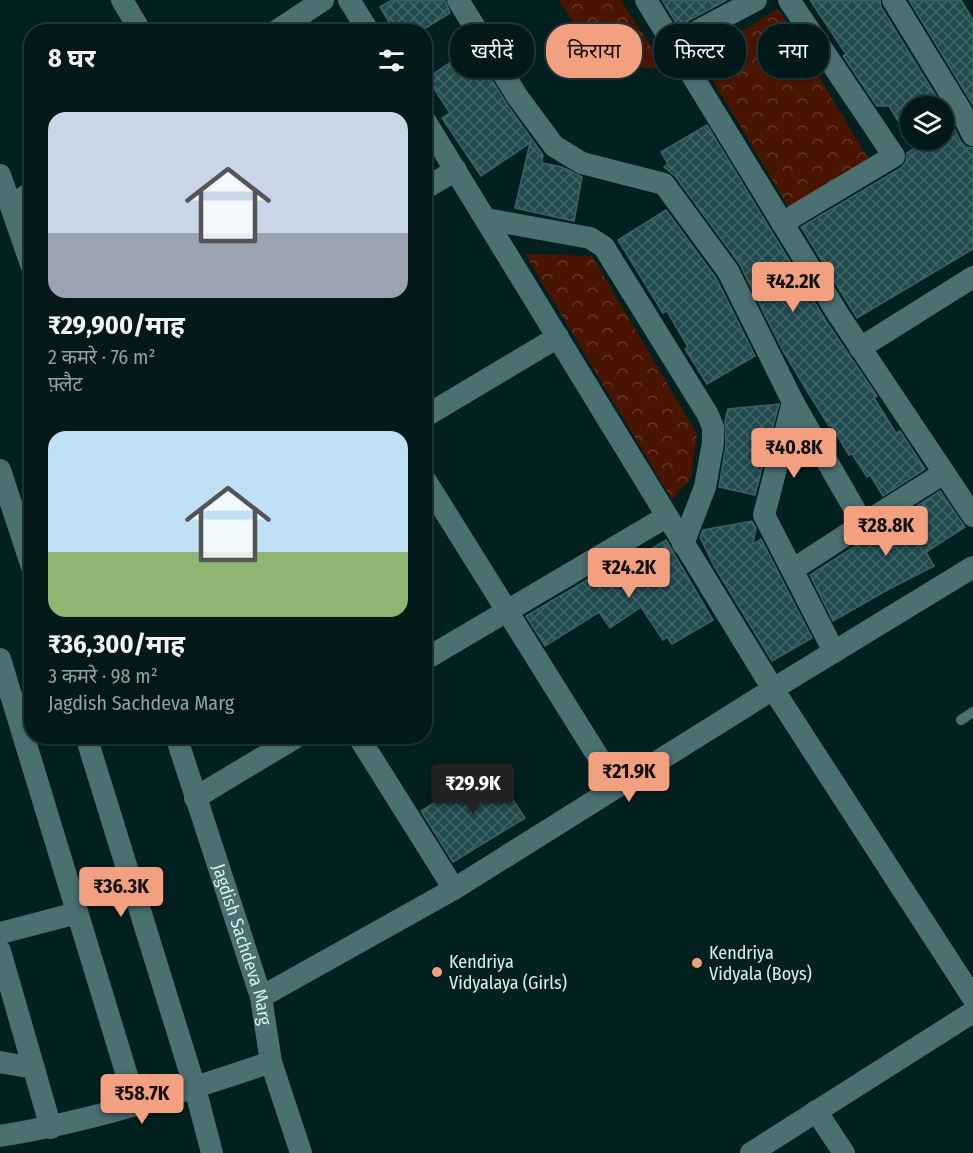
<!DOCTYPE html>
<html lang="hi">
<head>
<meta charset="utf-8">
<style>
	body { margin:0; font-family:"Fira Sans Condensed","Noto Sans Devanagari",sans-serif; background:#102526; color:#f1f3f6; height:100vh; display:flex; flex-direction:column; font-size:22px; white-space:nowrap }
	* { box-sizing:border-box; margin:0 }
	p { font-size:20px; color:#96a0a2 }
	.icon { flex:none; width:33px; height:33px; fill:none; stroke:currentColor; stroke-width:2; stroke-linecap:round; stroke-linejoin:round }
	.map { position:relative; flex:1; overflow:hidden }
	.drawer { position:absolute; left:24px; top:24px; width:408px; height:720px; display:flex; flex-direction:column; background:#021819; border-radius:24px; box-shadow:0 2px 4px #0004,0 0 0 2px #233738 }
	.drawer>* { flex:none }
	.hud { position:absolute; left:450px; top:24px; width:432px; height:54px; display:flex; gap:12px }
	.fabs { position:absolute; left:900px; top:96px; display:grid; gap:12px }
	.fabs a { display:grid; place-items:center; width:54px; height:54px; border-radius:50%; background:#021819; box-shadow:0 2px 4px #0004,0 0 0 2px #233738; font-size:30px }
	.price { position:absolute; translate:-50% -51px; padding:0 14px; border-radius:6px; background:#f2a07f; color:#111; font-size:20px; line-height:39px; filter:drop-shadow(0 2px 3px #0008) }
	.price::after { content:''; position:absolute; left:50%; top:36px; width:18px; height:14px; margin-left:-9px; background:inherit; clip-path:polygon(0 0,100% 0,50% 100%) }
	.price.current { background:#222; color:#fff }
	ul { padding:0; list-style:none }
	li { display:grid; align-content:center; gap:12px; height:318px; padding:0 24px }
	li span { display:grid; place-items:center; height:186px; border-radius:18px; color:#555 }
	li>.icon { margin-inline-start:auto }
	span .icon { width:108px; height:108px; fill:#fffc; stroke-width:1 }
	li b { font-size:26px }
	h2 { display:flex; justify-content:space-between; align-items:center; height:72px; padding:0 24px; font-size:26px }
	.tag { padding:0 21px; border-radius:24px; background:#021819; box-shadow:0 2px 4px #0004,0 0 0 2px #233738; font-size:21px; line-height:54px }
	.tag.current { background:#f2a07f; color:#111 }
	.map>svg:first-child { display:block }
	.park { fill:url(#park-crowns) }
	.building { fill:url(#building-cross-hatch); stroke:#3d6265; stroke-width:1.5 }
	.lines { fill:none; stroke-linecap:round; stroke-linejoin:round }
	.lane { stroke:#4a7072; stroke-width:10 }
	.street { stroke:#4a7072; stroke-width:22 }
	.poi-dot { fill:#f2a07f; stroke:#032021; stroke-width:2 }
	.labels { text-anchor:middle; stroke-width:4.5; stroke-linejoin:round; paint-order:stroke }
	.street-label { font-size:18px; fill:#daeeef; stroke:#032021 }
	.poi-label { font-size:18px; fill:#daeeef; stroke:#032021; text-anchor:start }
</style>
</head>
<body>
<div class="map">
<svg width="973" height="1153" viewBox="0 0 973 1153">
	<defs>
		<pattern id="park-crowns" width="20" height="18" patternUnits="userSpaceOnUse" patternTransform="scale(1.5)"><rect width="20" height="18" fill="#4a1500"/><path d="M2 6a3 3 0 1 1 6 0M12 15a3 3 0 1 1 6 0" fill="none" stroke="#643726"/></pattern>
		<pattern id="building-cross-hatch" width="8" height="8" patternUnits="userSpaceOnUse" patternTransform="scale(1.5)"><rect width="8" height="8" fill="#214c4f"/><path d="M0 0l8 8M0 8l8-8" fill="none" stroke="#416669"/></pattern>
	</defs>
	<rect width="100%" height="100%" fill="#032021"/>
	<!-- park -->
	<path class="park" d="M558,0H621L666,70L602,63Z
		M778,8L874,168L799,224L700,59Z
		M525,254L592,256L697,434L691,478L672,500Z"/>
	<!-- building -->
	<path class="building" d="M392,0H445L450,13L419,32H395L380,7Z
		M662,0H727L678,26Z
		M810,0H880L881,7L942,106H910V140H944V108L961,142L966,147L973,148V249L857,318L801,227L901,168L906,162L907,153L915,148L889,106H877L843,56L846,54Z
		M909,0H961L973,20V105Z
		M472,48L506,103L543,155L542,163L562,167L582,177L574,221L515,208L530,143L481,176L442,118L450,113L427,78Z
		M707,125L826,321L877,396L874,398L896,433L900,431L925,469L883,496L870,475L867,477L852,454L849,455L831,425L829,426L809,394L783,351L739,263L675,176L664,167L668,164L661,152Z
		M666,210L716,278L755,356L707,384L685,349L688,347L667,311L663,313L618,240Z
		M779,404L755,495L719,487L726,445L725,420L728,409Z
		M940,491L965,527L926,552L934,566L889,589L833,621L810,575Z
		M752,521L756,528L753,544L761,539L812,638L772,661L714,566L700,537L703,530Z
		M666,540L713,620L672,644L667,637L663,640L641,607L610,628L599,612L545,646L526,616L619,561L622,566Z
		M491,767L525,818L453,862L421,811Z"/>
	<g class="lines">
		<!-- lane -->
		<path class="lane" d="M961,720L973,712"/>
		<!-- street -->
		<g class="street">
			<path d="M122,0L141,32"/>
			<path d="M349,0L369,32"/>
			<path d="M458,0L517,96L554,146L582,163L664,184L728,271L793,402"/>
			<path d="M646,0L838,314L973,516"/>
			<path d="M893,0L961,111L973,135"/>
			<path d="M275,32L323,0"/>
			<path d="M673,44L756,0"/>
			<path d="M424,119L773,689L973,998"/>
			<path d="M0,175L32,267"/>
			<path d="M424,189L456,170"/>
			<path d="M18,201L32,192"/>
			<path d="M486,219L590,238L604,247L707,413L713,427V443L705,487L683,544"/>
			<path d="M782,223L894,156L789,0"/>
			<path d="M860,348L973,277"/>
			<path d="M424,417L558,337"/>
			<path d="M0,470L32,567"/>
			<path d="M424,478L617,787"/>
			<path d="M863,524L944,473"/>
			<path d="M792,570L863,524L793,402L764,515C787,560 811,606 834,652"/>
			<path d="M0,659L136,1105"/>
			<path d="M424,660L666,517"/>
			<path d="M86,736L195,1088L212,1153"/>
			<path id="s1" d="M176,736L261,997L271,1062L301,1153"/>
			<path d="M358,736L454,889"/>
			<path d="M195,798L298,736"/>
			<path d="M0,933L77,913"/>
			<path d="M0,951L51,1128"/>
			<path d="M261,997L454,889L773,689L973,567"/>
			<path d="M0,1062L34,1068"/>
			<path d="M816,1111L844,1153"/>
			<path d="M0,1136C93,1121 182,1092 271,1062"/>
			<path d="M751,1153L973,1012"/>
		</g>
	</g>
	<!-- markers -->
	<g class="poi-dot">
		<circle cx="697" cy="963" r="6"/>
		<circle cx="437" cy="972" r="6"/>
	</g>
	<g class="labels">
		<!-- street labels -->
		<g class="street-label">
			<text dy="6" stroke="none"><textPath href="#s1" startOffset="219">Jagdish Sachdeva Marg</textPath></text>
		</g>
		<!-- poi labels -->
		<g class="poi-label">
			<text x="709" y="959">Kendriya<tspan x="709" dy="21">Vidyala (Boys)</tspan></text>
			<text x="449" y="968">Kendriya<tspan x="449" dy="21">Vidyalaya (Girls)</tspan></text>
		</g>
	</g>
</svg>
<div class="fabs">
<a><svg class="icon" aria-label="layers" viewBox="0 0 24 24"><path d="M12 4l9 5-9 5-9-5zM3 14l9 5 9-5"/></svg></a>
</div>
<b class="price" style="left:793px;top:313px">₹42.2K</b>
<b class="price" style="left:794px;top:479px">₹40.8K</b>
<b class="price" style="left:886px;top:557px">₹28.8K</b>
<b class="price" style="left:629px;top:599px">₹24.2K</b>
<b class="price" style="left:629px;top:803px">₹21.9K</b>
<b class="price current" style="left:473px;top:815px">₹29.9K</b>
<b class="price" style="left:121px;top:918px">₹36.3K</b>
<b class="price" style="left:142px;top:1125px">₹58.7K</b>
<div class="hud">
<a class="tag">खरीदें</a>
<a class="tag current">किराया</a>
<a class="tag">फ़िल्टर</a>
<a class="tag">नया</a>
</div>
<section class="drawer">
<h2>8 घर<svg class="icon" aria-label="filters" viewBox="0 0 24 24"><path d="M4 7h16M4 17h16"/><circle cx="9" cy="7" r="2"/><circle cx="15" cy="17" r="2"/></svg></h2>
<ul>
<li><span style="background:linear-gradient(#c9d6e8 65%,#9aa5b1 0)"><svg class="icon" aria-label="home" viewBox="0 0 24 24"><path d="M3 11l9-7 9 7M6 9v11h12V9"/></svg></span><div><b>₹29,900/माह</b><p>2 कमरे · 76 m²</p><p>फ़्लैट</p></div></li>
<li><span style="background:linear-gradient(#bfe0f5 65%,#8fb573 0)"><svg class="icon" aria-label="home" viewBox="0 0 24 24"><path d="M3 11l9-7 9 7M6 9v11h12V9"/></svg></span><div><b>₹36,300/माह</b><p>3 कमरे · 98 m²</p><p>Jagdish Sachdeva Marg</p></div></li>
</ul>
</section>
</div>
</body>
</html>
